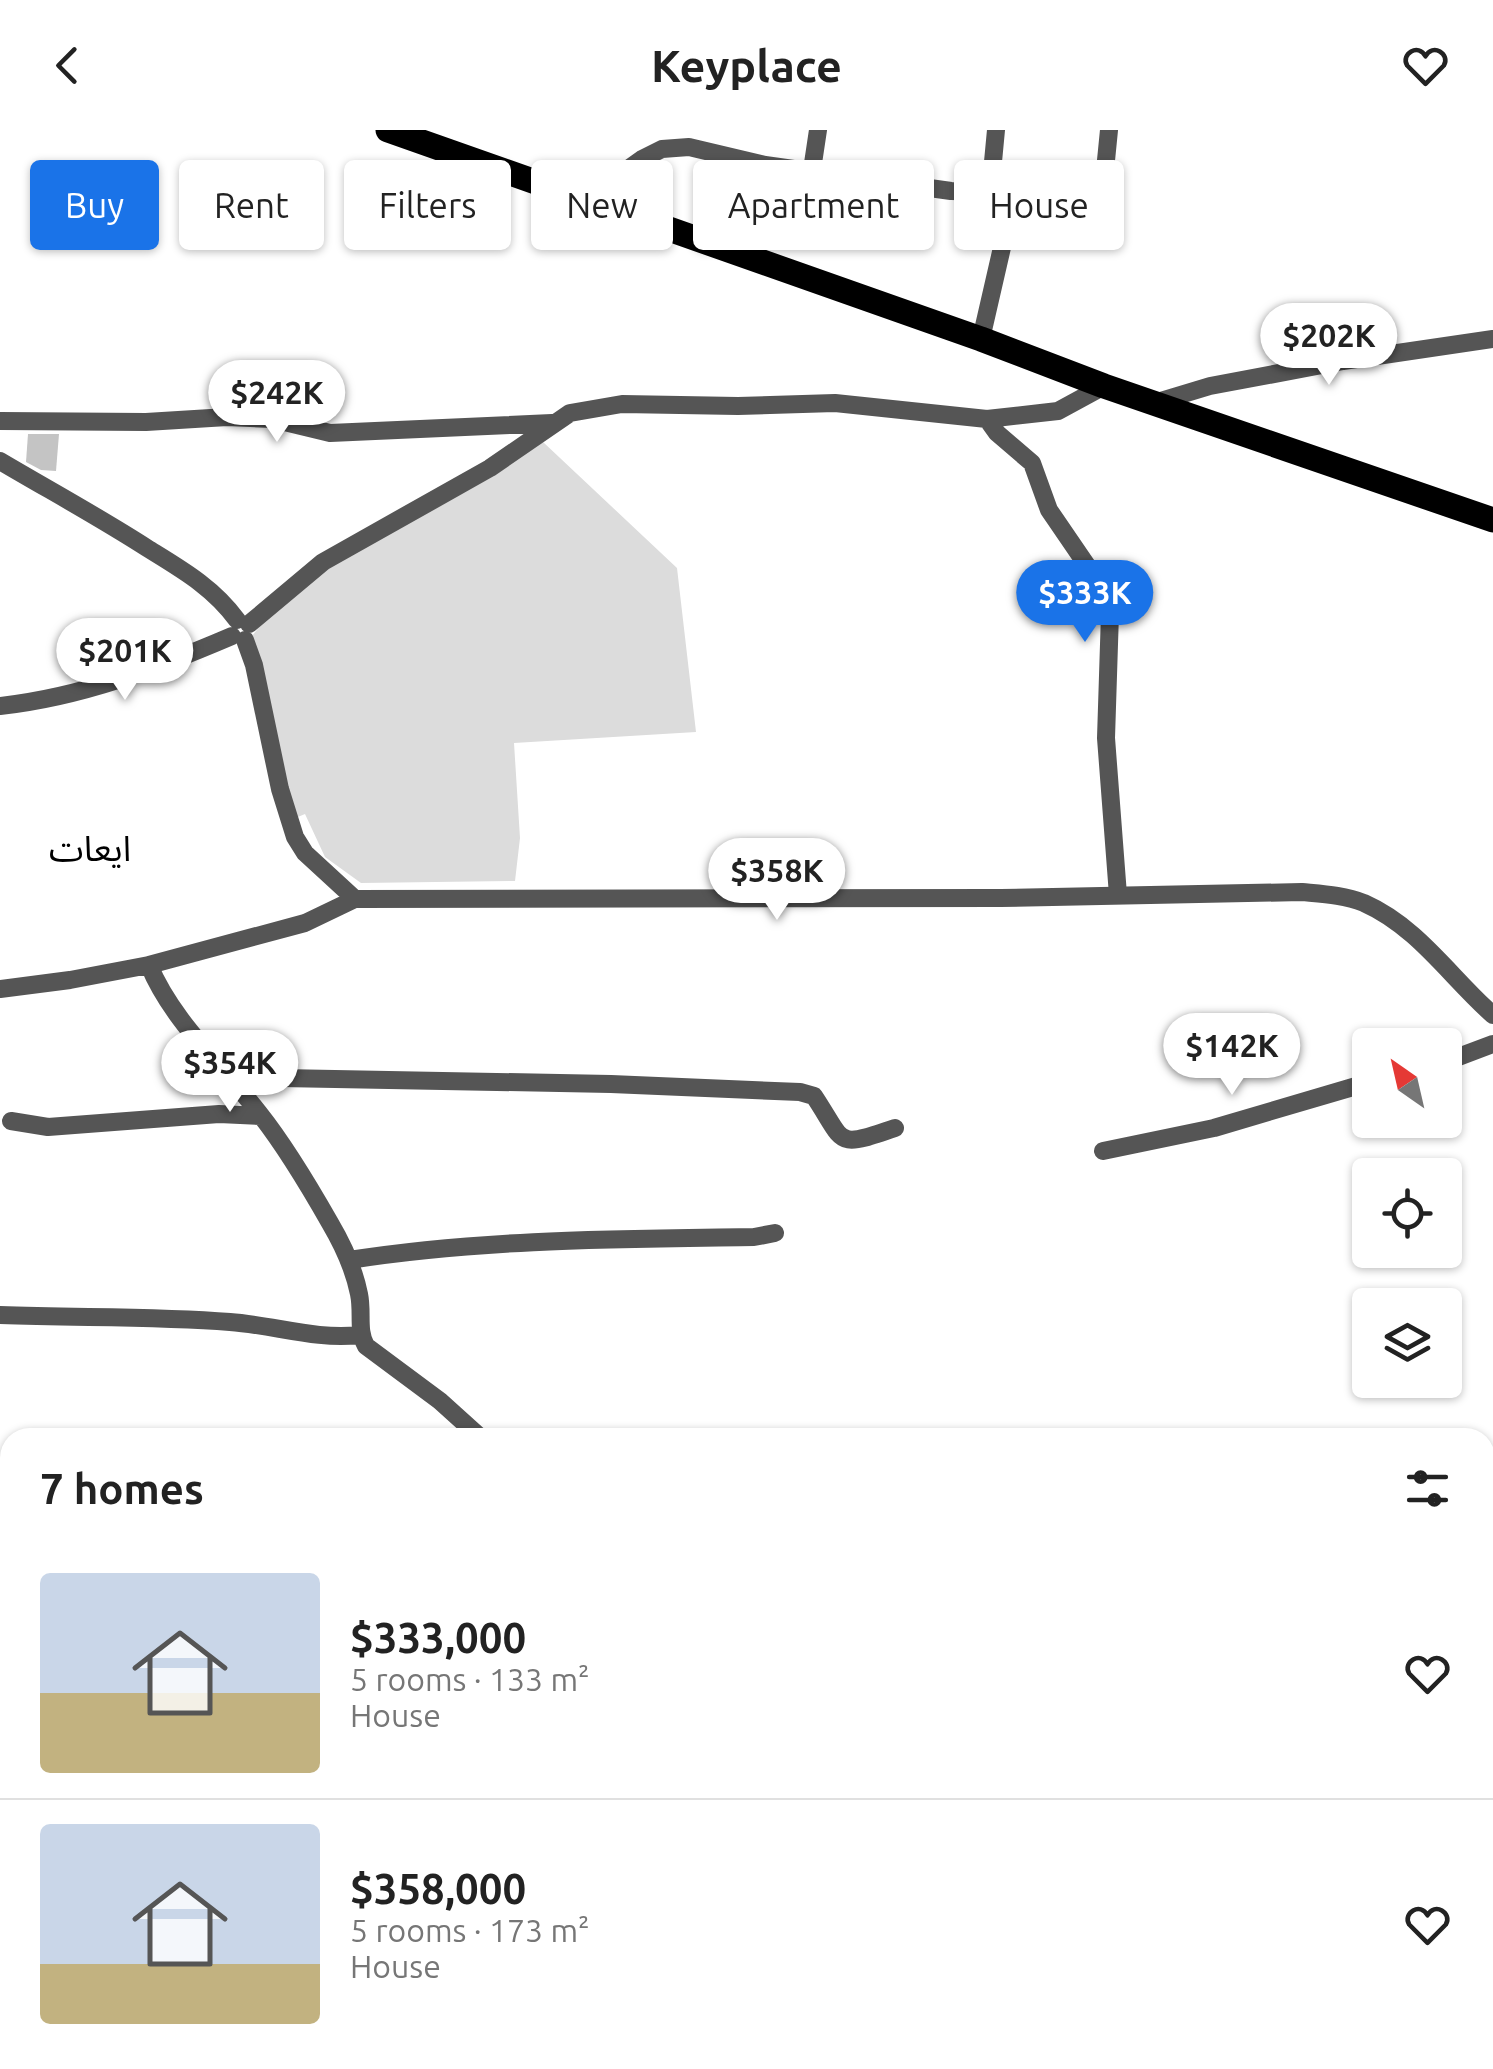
<!DOCTYPE html>
<html lang="en">
<head>
<meta charset="utf-8">
<style>
	body { margin:0; font-family:Ubuntu,"Noto Sans Arabic",sans-serif; background:#f6f6f6; color:#222; height:100vh; display:flex; flex-direction:column; font-size:38px; white-space:nowrap }
	* { box-sizing:border-box; margin:0 }
	p { font-size:32px; color:#767676 }
	.icon { flex:none; width:55px; height:55px; fill:none; stroke:currentColor; stroke-width:2; stroke-linecap:round; stroke-linejoin:round }
	.map { position:relative; flex:1; overflow:hidden }
	.side { position:absolute; left:0px; top:1298px; width:1495px; height:642px; display:flex; flex-direction:column; background:#fff; border-radius:30px 30px 0 0; box-shadow:0 2px 8px #0004 }
	.side>* { flex:none }
	.banner { position:absolute; left:30px; top:30px; width:1435px; height:90px; display:flex; gap:20px }
	.needle { width:65px; rotate:326deg }
	.controls { position:absolute; left:1352px; top:898px; display:grid; gap:20px }
	.controls a { display:grid; place-items:center; width:110px; height:110px; border-radius:10px; background:#fff; box-shadow:0 2px 8px #0004; font-size:50px }
	.price { position:absolute; translate:-50% -85px; padding:0 22px; border-radius:35px; background:#fff; color:#222; font-size:32px; line-height:65px; filter:drop-shadow(0 2px 5px #0008) }
	.price::after { content:''; position:absolute; left:50%; top:60px; width:30px; height:22px; margin-left:-15px; background:inherit; clip-path:polygon(0 0,100% 0,50% 100%) }
	.price.selected { background:#1a73e8; color:#fff }
	ul { padding:0; list-style:none }
	li { display:flex; align-items:center; gap:30px; height:250px; padding:0 40px }
	li+li { border-top:2px solid #e0e0e0 }
	li span { display:grid; place-items:center; flex:none; width:280px; height:200px; border-radius:10px; color:#555 }
	li>.icon { margin-inline-start:auto }
	span .icon { width:120px; height:120px; fill:#fffc; stroke-width:1 }
	li b { font-size:42px }
	h2 { display:flex; justify-content:space-between; align-items:center; height:120px; padding:0 40px; font-size:42px }
	.chip { padding:0 35px; border-radius:10px; background:#fff; box-shadow:0 2px 8px #0004; font-size:35px; line-height:90px }
	.chip.selected { background:#1a73e8; color:#fff }
	header { display:flex; justify-content:space-between; align-items:center; height:130px; padding:0 40px; background:#fff; font-size:45px; font-weight:700 }
	.map>svg:first-child { display:block }
	.green { fill:#dcdcdc }
	.building { fill:#c4c4c4 }
	.lines { fill:none; stroke-linecap:round; stroke-linejoin:round }
	.minor { stroke:#555; stroke-width:18 }
	.primary { stroke:#000; stroke-width:25 }
	.labels { text-anchor:middle; stroke-width:10; stroke-linejoin:round; paint-order:stroke }
	.quarter-label { font-size:35px; fill:#000; stroke:#fff }
</style>
</head>
<body>
<header><svg class="icon" aria-label="back" viewBox="0 0 24 24"><path d="M15 5l-7 7 7 7"/></svg>Keyplace<svg class="icon" aria-label="heart" viewBox="0 0 24 24"><path d="M12 20l-8-8c-3-5 5-10 8-4 3-6 11-1 8 4z"/></svg></header>
<div class="map">
<svg width="1493" height="1939" viewBox="0 0 1493 1939">
	<rect width="100%" height="100%" fill="#fff"/>
	<!-- green -->
	<path class="green" d="M543,312L677,438L696,602L514,613L520,708L515,751L361,753L325,727L305,684L293,689L252,506L292,456Z"/>
	<!-- building -->
	<path class="building" d="M28,304H59L56,341L41,340L26,332Z"/>
	<g class="lines">
		<!-- minor -->
		<path class="minor" d="M812,40L818,0
			M593,72L614,49L642,29L662,19L689,17L765,35L951,61L994,62
			M1006,98L1083,103L1092,100L1100,91L1109,0
			M981,209L1009,87L991,53L996,0
			M1157,272L1210,256L1343,231L1493,209
			M987,289L997,303L1032,333L1049,380L1101,456L1110,483L1106,608L1118,765
			M0,291L146,292L227,287L272,289L330,303L552,293
			M0,331C49,360 99,387 147,418C181,439 213,457 237,490
			M249,494L323,432L490,338L570,283L622,274L738,276L835,273L987,289L1058,281L1104,256
			M245,510L254,535L280,659L295,707L305,723L355,769L1001,768L1302,762C1323,764 1344,765 1364,773C1418,797 1450,847 1493,885
			M0,576C82,567 157,538 232,506
			M355,769L305,793L149,835C172,891 222,935 259,983C286,1017 309,1056 330,1093C343,1115 354,1139 359,1164C363,1183 357,1200 366,1216L440,1271L481,1308
			M0,859L70,850L149,835
			M1445,932L1493,914
			M229,947L611,954L800,962L814,966C846,1014 834,1019 895,998
			M11,991L48,997L219,984L261,986
			M1103,1021L1214,998L1370,952
			M349,1130C483,1109 618,1109 754,1107L775,1103
			M0,1185C77,1188 154,1186 230,1192C274,1195 316,1210 359,1205
			M0,1438L10,1437
			M1485,1450H1493
			M566,1930L570,1939
			M1362,1930L1372,1939
			M822,1939L839,1930"/>
		<!-- primary -->
		<path class="primary" d="M388,0L981,209L1104,256L1493,390"/>
	</g>
	<g class="labels">
		<!-- quarter labels -->
		<g class="quarter-label">
			<text x="90" y="731">ايعات</text>
		</g>
	</g>
</svg>
<div class="controls">
<a><svg class="needle" viewBox="-14 -14 28 28"><path d="M0-13l5 13h-10z" fill="#e53935"/><path d="M0 13l5-13h-10z" fill="#767676"/></svg></a>
<a><svg class="icon" aria-label="locate" viewBox="0 0 24 24"><circle cx="12" cy="12" r="6"/><path d="M12 2v4M12 18v4M2 12h4M18 12h4"/></svg></a>
<a><svg class="icon" aria-label="layers" viewBox="0 0 24 24"><path d="M12 4l9 5-9 5-9-5zM3 14l9 5 9-5"/></svg></a>
</div>
<b class="price" style="left:1329px;top:258px">$202K</b>
<b class="price" style="left:277px;top:315px">$242K</b>
<b class="price selected" style="left:1085px;top:515px">$333K</b>
<b class="price" style="left:125px;top:573px">$201K</b>
<b class="price" style="left:777px;top:793px">$358K</b>
<b class="price" style="left:1232px;top:968px">$142K</b>
<b class="price" style="left:230px;top:985px">$354K</b>
<div class="banner">
<a class="chip selected">Buy</a>
<a class="chip">Rent</a>
<a class="chip">Filters</a>
<a class="chip">New</a>
<a class="chip">Apartment</a>
<a class="chip">House</a>
</div>
<section class="side">
<h2>7 homes<svg class="icon" aria-label="filters" viewBox="0 0 24 24"><path d="M4 7h16M4 17h16"/><circle cx="9" cy="7" r="2"/><circle cx="15" cy="17" r="2"/></svg></h2>
<ul>
<li><span style="background:linear-gradient(#c9d6e8 60%,#c2b280 0)"><svg class="icon" aria-label="home" viewBox="0 0 24 24"><path d="M3 11l9-7 9 7M6 9v11h12V9"/></svg></span><div><b>$333,000</b><p>5 rooms · 133 m²</p><p>House</p></div><svg class="icon" aria-label="heart" viewBox="0 0 24 24"><path d="M12 20l-8-8c-3-5 5-10 8-4 3-6 11-1 8 4z"/></svg></li>
<li><span style="background:linear-gradient(#c9d6e8 70%,#c2b280 0)"><svg class="icon" aria-label="home" viewBox="0 0 24 24"><path d="M3 11l9-7 9 7M6 9v11h12V9"/></svg></span><div><b>$358,000</b><p>5 rooms · 173 m²</p><p>House</p></div><svg class="icon" aria-label="heart" viewBox="0 0 24 24"><path d="M12 20l-8-8c-3-5 5-10 8-4 3-6 11-1 8 4z"/></svg></li>
</ul>
</section>
</div>
</body>
</html>
